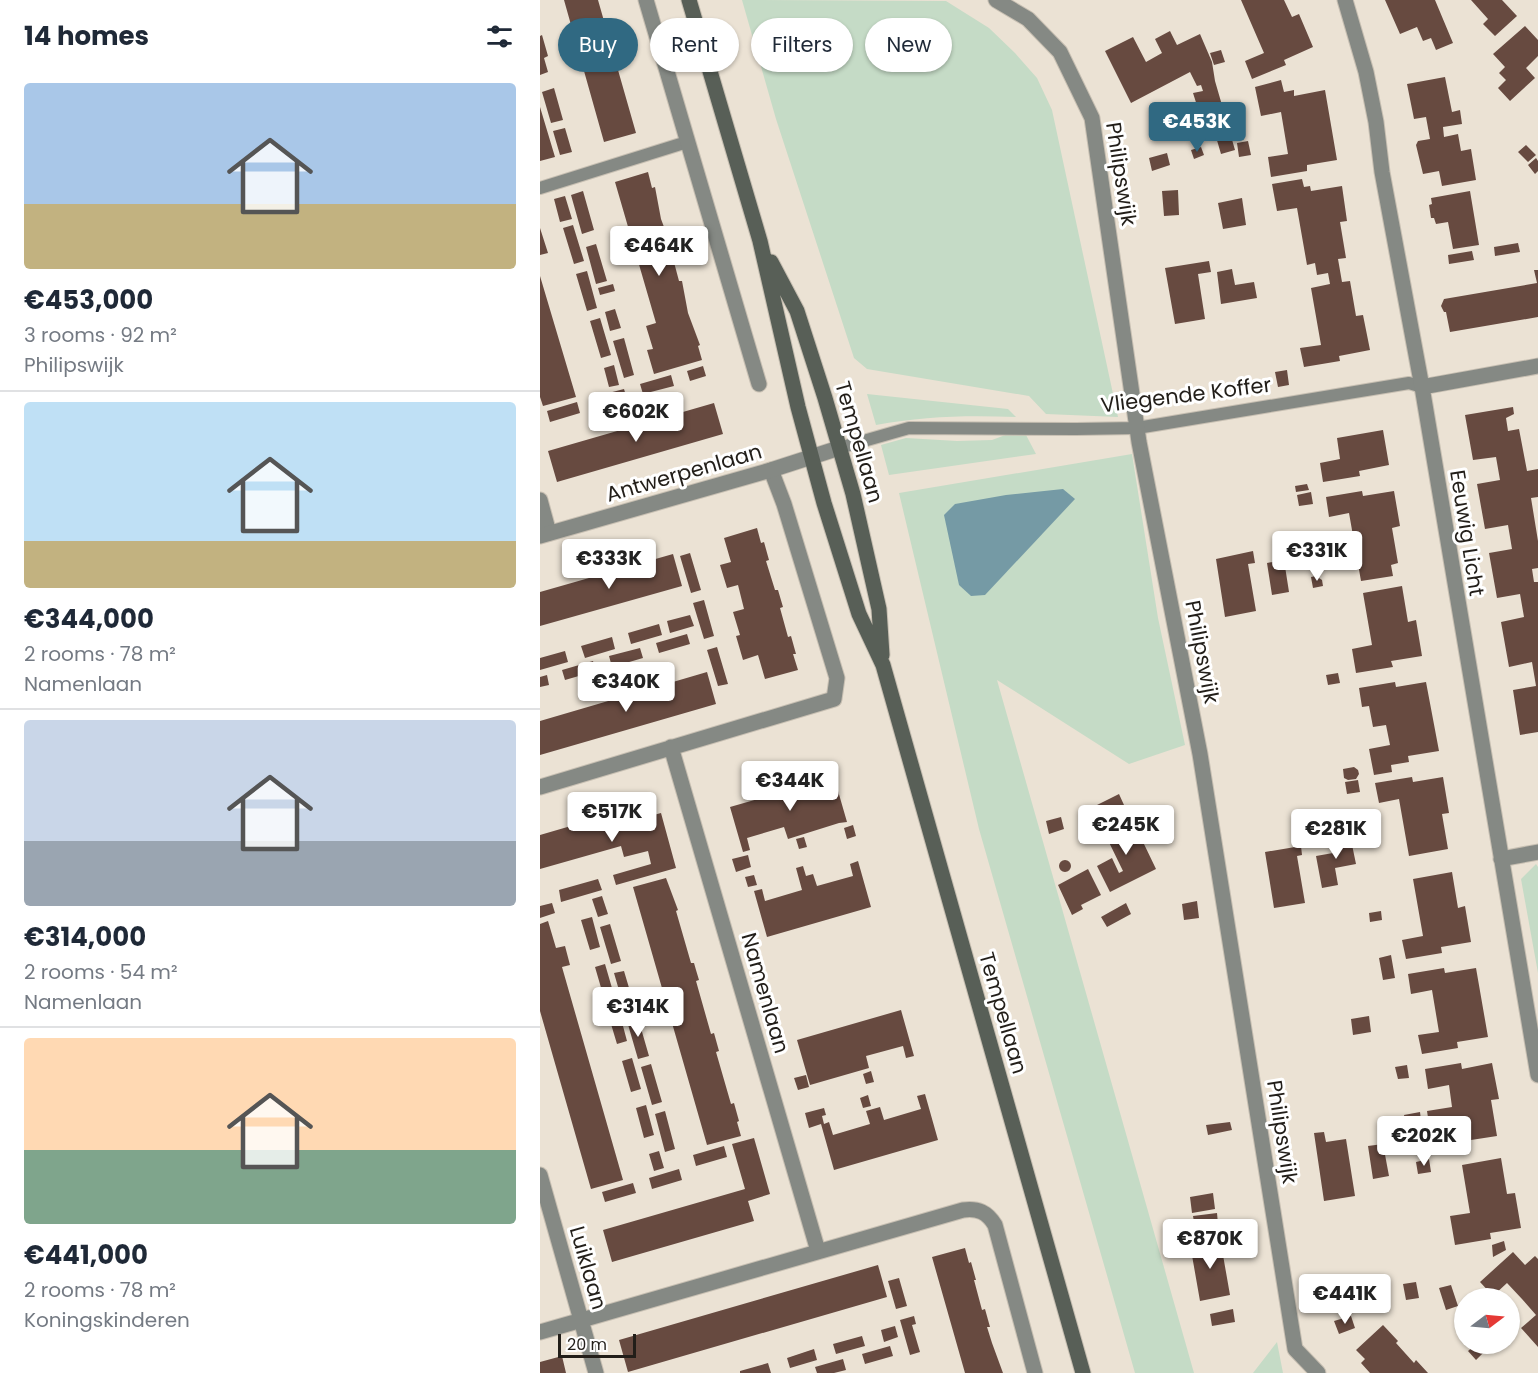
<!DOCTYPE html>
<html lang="en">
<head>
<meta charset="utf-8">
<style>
	body { margin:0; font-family:Poppins,sans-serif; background:#f6f6f7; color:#1f2937; height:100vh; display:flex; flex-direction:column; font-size:22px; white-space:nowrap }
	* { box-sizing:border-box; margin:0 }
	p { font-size:20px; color:#747a83 }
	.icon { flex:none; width:33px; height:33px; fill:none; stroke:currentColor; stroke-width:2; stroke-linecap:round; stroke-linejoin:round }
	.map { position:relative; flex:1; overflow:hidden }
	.sheet { display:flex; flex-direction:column; background:#fff; width:540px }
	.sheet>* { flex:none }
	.hud { position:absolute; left:18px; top:18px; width:570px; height:54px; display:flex; gap:12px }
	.needle { width:39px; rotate:74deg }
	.fabs { position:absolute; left:914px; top:1288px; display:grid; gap:12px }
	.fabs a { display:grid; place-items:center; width:66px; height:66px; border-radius:50%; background:#fff; box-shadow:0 2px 4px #0004; font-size:30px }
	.scale { position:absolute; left:18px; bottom:15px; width:78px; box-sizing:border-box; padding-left:6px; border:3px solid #221e19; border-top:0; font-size:16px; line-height:21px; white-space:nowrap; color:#221e19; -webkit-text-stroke:4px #fff; paint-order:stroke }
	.price { position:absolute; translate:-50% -51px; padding:0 14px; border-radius:6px; background:#fff; color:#222; font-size:20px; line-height:39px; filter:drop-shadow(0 2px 3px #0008) }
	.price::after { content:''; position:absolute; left:50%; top:36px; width:18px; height:14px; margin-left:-9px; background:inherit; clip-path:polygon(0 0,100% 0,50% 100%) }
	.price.selected { background:#306982; color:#fff }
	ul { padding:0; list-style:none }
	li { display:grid; align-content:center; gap:12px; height:318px; padding:0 24px }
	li+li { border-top:2px solid #e0e1e3 }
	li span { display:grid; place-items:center; height:186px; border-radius:6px; color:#555 }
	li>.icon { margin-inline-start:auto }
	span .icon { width:108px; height:108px; fill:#fffc; stroke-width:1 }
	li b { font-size:26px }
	h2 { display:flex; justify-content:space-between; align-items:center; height:72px; padding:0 24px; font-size:26px }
	.tag { padding:0 21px; border-radius:27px; background:#fff; box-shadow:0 2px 4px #0004; font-size:21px; line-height:54px }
	.tag.selected { background:#306982; color:#fff }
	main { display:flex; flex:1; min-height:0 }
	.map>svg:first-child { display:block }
	.green { fill:#c5dbc6 }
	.water { fill:#759aa5 }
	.building { fill:#674a40 }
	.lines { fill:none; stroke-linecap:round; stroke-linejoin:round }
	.service-casing { stroke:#c7bfb2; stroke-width:14 }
	.minor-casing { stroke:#c7bfb2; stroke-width:17 }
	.tertiary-casing { stroke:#c7bfb2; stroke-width:17 }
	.secondary-casing { stroke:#c7bfb2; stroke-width:17 }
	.service { stroke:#858984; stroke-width:12 }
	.minor { stroke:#858984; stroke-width:15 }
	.tertiary { stroke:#858984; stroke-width:15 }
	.secondary { stroke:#585f57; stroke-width:15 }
	.labels { text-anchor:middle; stroke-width:6; stroke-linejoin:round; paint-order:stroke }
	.street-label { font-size:21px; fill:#221e19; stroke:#fff }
</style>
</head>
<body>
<main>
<section class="sheet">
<h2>14 homes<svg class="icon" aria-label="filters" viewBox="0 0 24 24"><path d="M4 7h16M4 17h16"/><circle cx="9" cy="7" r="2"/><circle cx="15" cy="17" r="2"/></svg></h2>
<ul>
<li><span style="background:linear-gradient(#a9c7e8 65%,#c2b280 0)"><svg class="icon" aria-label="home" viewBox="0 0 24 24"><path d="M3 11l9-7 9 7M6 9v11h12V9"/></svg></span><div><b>€453,000</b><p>3 rooms · 92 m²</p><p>Philipswijk</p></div></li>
<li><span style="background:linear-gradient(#bfe0f5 75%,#c2b280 0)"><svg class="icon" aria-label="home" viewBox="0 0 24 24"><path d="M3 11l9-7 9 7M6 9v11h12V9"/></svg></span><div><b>€344,000</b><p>2 rooms · 78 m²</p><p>Namenlaan</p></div></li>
<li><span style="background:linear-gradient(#c9d6e8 65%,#9aa5b1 0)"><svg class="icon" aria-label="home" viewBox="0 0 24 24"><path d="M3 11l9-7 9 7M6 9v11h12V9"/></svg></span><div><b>€314,000</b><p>2 rooms · 54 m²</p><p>Namenlaan</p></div></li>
<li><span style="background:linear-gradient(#ffd9b3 60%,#7fa58c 0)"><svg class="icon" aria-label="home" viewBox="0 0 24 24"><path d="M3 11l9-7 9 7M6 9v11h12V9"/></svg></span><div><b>€441,000</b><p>2 rooms · 78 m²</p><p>Koningskinderen</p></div></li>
</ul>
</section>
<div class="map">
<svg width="998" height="1373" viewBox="0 0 998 1373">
	<rect width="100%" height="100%" fill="#ebe2d4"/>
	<!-- green -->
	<path class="green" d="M202,0L406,1L449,28L475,53L497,78L512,110L578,417L506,414L489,396L327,369L314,358L236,119Z
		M327,394L468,409L476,417C429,415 383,416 336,425Z
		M468,434L486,435L496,454L349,475L341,445L366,438L417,441L452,440Z
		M592,454L618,618L645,745L589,764L457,680L654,1373H595L439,829L359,493Z
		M996,864L998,867V973L981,879Z
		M737,1342L743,1373H713Z"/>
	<!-- water -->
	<path class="water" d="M523,489L535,499L445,595L431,596L419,585L404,515L415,504L466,495Z"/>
	<!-- building -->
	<path class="building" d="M24,0H58L96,133L64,142Z
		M701,0H744L752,17L759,14L773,47L744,60L746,65L712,79L705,61L724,53Z
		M845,0H895L913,43L896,50L891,38L883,41L877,27L860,34Z
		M931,0H962L977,16L955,36L943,24L948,19Z
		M985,26L998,40V56L986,68L995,78L970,101L958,88L966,80L959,73L965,67L953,54Z
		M630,31L637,45L660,34L672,62L675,81L695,150L681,154L669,113L660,115L653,93L663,91L661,85L657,86L650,72L591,103L565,51L593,37L606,62L622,53L615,39Z
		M2,35L8,56L4,58L8,72L0,75V36Z
		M681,50L685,62L674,65L670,53Z
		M905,77L912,112L920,110L922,124L903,127L904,137L918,134L921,151L931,149L936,180L902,186L899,171L883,174L876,145L878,141L890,139L886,117L874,119L867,84Z
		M741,80L744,92L754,90V96L785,90L797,160L767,165V171L731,177L728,157L748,154L741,112L721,116L715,87Z
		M14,88L23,120L11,123L2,92Z
		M0,107L15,157L0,161Z
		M25,128L32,152L20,155L13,131Z
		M708,141L711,155L699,157L697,143Z
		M986,145L996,155L988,162L978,152Z
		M661,147L664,155L654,159L651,150Z
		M627,153L630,165L612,171L609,158Z
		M996,158L998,161V171L995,174L988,165Z
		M108,172L112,188L115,187L121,219L133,251L131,252L135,266L139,281H142L148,313L160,345L158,346L162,360L114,374L107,350L113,349L106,326L116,323L75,182Z
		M762,179L764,187L770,186L771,191L802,186L807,221L800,222L806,258L798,259L802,282L810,281L816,316L823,315L830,350L799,356L800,361L764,367L760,348L781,345L771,288L790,284L788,273L777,275L775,263L767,265L757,208L737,211L732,184Z
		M638,190L639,215L624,216L622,191Z
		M43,191L54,230L42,234L31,195Z
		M930,191L939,245L913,249L908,222L896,224L894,218H891L889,205L892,204L891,198Z
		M25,196L32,219L20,222L14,199Z
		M702,198L706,225L683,229L678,203Z
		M33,225L44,261L34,264L23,228Z
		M0,228L8,253L0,255Z
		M978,243L980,252L955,256L954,247Z
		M56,244L67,281L56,284L46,247Z
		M932,251L934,260L909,264L908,255Z
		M669,261L671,272L658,274L665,319L635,324L625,268Z
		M692,269L695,285L714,282L717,298L681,304L677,272Z
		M994,270H998V317L910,332L906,312H904L901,306L904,299L997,283Z
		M47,271L57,308L47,311L36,274Z
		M0,276L36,397L3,406L0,397Z
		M73,284L75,291L60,295L58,288Z
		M75,309L81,328L70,331L65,312Z
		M60,318L71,355L61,358L50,321Z
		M84,338L94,375L84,378L73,341Z
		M74,365L79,385L69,387L64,368Z
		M163,366L166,376L150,381L147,371Z
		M747,370L749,385L738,387L735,372Z
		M131,375L134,386L103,394L100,384Z
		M84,389L87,399L56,408L53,397Z
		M37,402L40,413L10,422L7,411Z
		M174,403L183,434L17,482L8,451Z
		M973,407L974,414L966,418L968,431L979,429L987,471L998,469V497L991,498L998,541V568L992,569L994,582H998V732L980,735L973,690L996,686L992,662L969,667L961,622L984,617L980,594L957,598L949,553L972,549L968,525L945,529L937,484L960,480L956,457L933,460L925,415Z
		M843,430L849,465L819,471L820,476L783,482L780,463L800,459L797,438Z
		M767,484L769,490L756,492L755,486Z
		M822,491L823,496L854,491L860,526L852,528L858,563L851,565L853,576L821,581L809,513L789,517L786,497Z
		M771,492L773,504L759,506L757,495Z
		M217,528L221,543L224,542L229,560L226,561L235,590H238L243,607L240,608L248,637L251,636L256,654H253L258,670L225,679L218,655L203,660L196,636L200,635L193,612L204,609L198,585L187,588L180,565L191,562L184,538Z
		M713,551L715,563L708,564L716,611L685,617L676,559Z
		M150,553L161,590L151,593L140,556Z
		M133,554L142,586L0,626V592Z
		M744,560L749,592L732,595L727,563Z
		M776,576L782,580L783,586L773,588L771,577Z
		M862,586L868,622L876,620L882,656L851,661L853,667L816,673L812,649L832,645L823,593Z
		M164,600L174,636L164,639L153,603Z
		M150,615L154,626L130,633L127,621Z
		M119,624L122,635L91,644L88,633Z
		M147,634L150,644L119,653L116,643Z
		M72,637L75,649L45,658L41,646Z
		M177,647L188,684L178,686L167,650Z
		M100,648L103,658L72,667L69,656Z
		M25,651L28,662L0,670V658Z
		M53,661L56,671L25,680L22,670Z
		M167,672L176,704L0,755V721Z
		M798,673L800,683L788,685L786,675Z
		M7,675L9,685L0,687V677Z
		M855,682L856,687L886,682L899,751L868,756L869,762L851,765L852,772L834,775L829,749L850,745L846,725L833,727L829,706L822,707L819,688Z
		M814,767L818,770L819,774L816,779L808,780L804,778L803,769Z
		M294,777L307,822L299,823L248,839L244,827L207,838L210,850L203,852L190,807Z
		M872,777L873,782L903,777L909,813L902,814L908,849L869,856L859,799L839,803L835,783Z
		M818,780L820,792L807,794L805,782Z
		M579,794L584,805L563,815L557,805Z
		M96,807L99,819L121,813L136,868L76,885L73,875L111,864L108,851L84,857L81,846L0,869V835Z
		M521,817L524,829L509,834L506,821Z
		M591,817L616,869L570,892L557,866L572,858L579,873L583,871L563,830Z
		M313,825L316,836L307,839L304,828Z
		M825,827L828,839L815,841L813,829Z
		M810,835L816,864L795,868L798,885L782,888L776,856L793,853L791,838Z
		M264,837L267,847L259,849L256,839Z
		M761,846L762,855L757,856L765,903L734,908L725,852Z
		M208,855L211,867L196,872L192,859Z
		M519 866a6 6 0 1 1 12 0a6 6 0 1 1-12 0Z
		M318,861L331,907L227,937L214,891L222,889L225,901L262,890L256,868L263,866L266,876L273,874L277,886L313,876L310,864Z
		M548,869L561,895L541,905L543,909L532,915L518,885Z
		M912,872L918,908L925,906L931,942L901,947L902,953L866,959L862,940L883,936L873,879Z
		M214,875L217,885L208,887L205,877Z
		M126,878L138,910L136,911L151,963H154L156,970L159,980L156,981L171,1034L174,1033L179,1051L176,1052L191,1104L194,1103L199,1121L197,1122L201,1136L167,1145L93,887Z
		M58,879L62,890L21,902L19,890Z
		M62,896L68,914L58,917L52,899Z
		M657,901L659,918L644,920L642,904Z
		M12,903L15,913L0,918V906Z
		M586,903L591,914L567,927L561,917Z
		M841,911L842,920L830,922L829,913Z
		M52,917L60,947L50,950L41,920Z
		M8,921L16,948L25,946L30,965L22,967L83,1180L51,1189L0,1011V924Z
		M70,924L81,961L71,964L60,927Z
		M851,955L855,978L843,980L839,958Z
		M65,964L74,995L64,998L55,967Z
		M904,968L905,973L936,968L948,1037L917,1042L918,1048L882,1054L878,1035L899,1032L892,990L871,994L868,974Z
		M84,971L95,1008L85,1011L74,973Z
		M361,1010L374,1056L366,1058L363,1046L326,1056L329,1068L270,1085L257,1040Z
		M79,1011L87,1041L77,1044L68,1014Z
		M829,1016L831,1032L813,1035L811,1019Z
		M98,1018L109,1056L98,1059L87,1021Z
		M92,1058L101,1089L91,1092L82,1061Z
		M921,1063L922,1069L952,1063L959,1099L951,1100L957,1136L918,1142L914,1119L889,1124L887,1111L912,1107L909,1085L888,1089L885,1069Z
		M111,1064L122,1102L112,1105L101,1067Z
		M867,1065L869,1078L858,1079L855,1067Z
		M331,1071L334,1082L326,1084L323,1074Z
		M266,1075L269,1087L258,1090L254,1078Z
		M385,1094L398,1140L294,1170L281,1124L269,1128L265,1113L284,1108L286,1115L282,1116L284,1124L289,1122L293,1135L330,1124L326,1111L340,1107L344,1120L381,1109L377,1096Z
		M328,1095L331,1106L323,1108L320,1098Z
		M106,1105L114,1135L104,1138L96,1108Z
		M125,1111L135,1149L125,1152L115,1114Z
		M880,1112L882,1128L867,1131L864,1115Z
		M690,1122L692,1130L668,1135L666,1125Z
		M784,1132L786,1142L806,1139L815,1196L784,1201L774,1133Z
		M214,1138L230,1194L208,1201L214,1221L72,1262L63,1230L205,1189L192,1144Z
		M843,1144L849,1176L833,1179L828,1146Z
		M184,1146L187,1157L156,1166L153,1155Z
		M119,1151L124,1168L114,1171L109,1154Z
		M961,1158L967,1194L975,1193L981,1228L950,1233L951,1239L915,1245L910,1216L930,1213L922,1165Z
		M889,1159L891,1172L878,1174L876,1162Z
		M139,1169L142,1180L112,1189L109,1178Z
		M93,1183L96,1193L65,1202L62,1192Z
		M673,1193L675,1209L652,1213L650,1197Z
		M677,1213L678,1224L655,1228L653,1216Z
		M680,1238L690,1295L660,1301L650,1244Z
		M964,1241L966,1250L953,1257L952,1245Z
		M425,1248L429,1263L431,1262L436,1280H434L442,1310L445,1309L450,1327H447L452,1343L463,1373H425L392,1257Z
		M973,1252L985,1265L995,1256L998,1259V1347L981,1328L996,1315L982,1299L967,1283L953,1296L940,1282Z
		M338,1265L347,1297L88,1372L79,1340Z
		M359,1278L367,1306L356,1309L348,1281Z
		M876,1282L879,1298L866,1300L863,1284Z
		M911,1285L918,1306L906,1310L899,1288Z
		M693,1309L695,1322L672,1326L670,1314Z
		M374,1316L376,1324L372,1325L380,1352L370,1355L360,1320Z
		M811,1316L815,1328L799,1334L794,1321Z
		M843,1325L858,1341L856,1343L874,1363L876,1360L888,1373H830L821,1363L825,1359L816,1350Z
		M355,1326L358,1337L344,1342L341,1330Z
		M322,1336L325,1346L296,1354L293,1344Z
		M935,1345L943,1353L936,1360L928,1351Z
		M350,1346L353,1356L325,1364L322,1354Z
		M274,1349L277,1360L250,1368L247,1358Z
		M22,1356L26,1373H0V1362Z
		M303,1359L306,1370L294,1373H277L275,1367Z
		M228,1363L231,1373H200V1371Z"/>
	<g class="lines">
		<!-- service casing -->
		<g class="service-casing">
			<path id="service" d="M0,188L147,142
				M299,448L369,428L536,429L597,428L869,383L882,387"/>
		</g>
		<!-- minor casing -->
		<g class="minor-casing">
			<path id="minor" d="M106,0L219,384
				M456,0L488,19L520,52L552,118L599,442L660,754L755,1349L778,1373
				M805,0L826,72L836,122L842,172L882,387L998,1075
				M882,387L998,366
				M0,500L9,533
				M131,747L278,1251
				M0,787L294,699L297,678L244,504L231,470
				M961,859L998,852
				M0,1175L56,1373
				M0,1332L423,1210C438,1208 447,1212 455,1225L495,1373"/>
		</g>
		<!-- tertiary casing -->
		<g class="tertiary-casing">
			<path id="tertiary" d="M0,536L231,470L299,448"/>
		</g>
		<!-- secondary casing -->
		<g class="secondary-casing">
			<path id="secondary" d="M149,0L220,241L258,407L284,503L319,614L343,665L543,1373
				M231,262L257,311L285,398L313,494L339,609L342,655"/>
		</g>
		<!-- service -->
		<use href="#service" class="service"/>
		<!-- minor -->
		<use href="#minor" class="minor"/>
		<!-- tertiary -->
		<use href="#tertiary" class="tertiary"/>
		<!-- secondary -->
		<use href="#secondary" class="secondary"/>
	</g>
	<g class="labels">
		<!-- street labels -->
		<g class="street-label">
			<text transform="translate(581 174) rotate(81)" y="7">Philipswijk</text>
			<text transform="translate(646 395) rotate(-7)" y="7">Vliegende Koffer</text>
			<text transform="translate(319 442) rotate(74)" y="7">Tempellaan</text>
			<text transform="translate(144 473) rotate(-16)" y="7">Antwerpenlaan</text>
			<text transform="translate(927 533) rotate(81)" y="7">Eeuwig Licht</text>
			<text transform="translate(662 652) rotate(79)" y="7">Philipswijk</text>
			<text transform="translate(225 993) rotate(74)" y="7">Namenlaan</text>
			<text transform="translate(463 1013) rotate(74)" y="7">Tempellaan</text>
			<text transform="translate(742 1132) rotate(81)" y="7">Philipswijk</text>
			<text transform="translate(48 1268) rotate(74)" y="7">Luiklaan</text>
		</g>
	</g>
</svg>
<div class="fabs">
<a><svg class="needle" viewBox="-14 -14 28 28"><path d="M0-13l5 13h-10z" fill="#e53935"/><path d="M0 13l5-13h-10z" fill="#747a83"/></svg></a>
</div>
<div class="scale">20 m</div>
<b class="price selected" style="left:657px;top:153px">€453K</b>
<b class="price" style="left:119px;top:277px">€464K</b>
<b class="price" style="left:96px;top:443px">€602K</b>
<b class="price" style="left:777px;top:582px">€331K</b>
<b class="price" style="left:69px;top:590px">€333K</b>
<b class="price" style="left:86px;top:713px">€340K</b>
<b class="price" style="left:250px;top:812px">€344K</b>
<b class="price" style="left:72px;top:843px">€517K</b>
<b class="price" style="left:586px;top:856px">€245K</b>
<b class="price" style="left:796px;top:860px">€281K</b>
<b class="price" style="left:98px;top:1038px">€314K</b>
<b class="price" style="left:884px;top:1167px">€202K</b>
<b class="price" style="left:670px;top:1270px">€870K</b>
<b class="price" style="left:805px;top:1325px">€441K</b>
<div class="hud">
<a class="tag selected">Buy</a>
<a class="tag">Rent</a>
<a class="tag">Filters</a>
<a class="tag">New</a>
</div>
</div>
</main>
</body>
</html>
